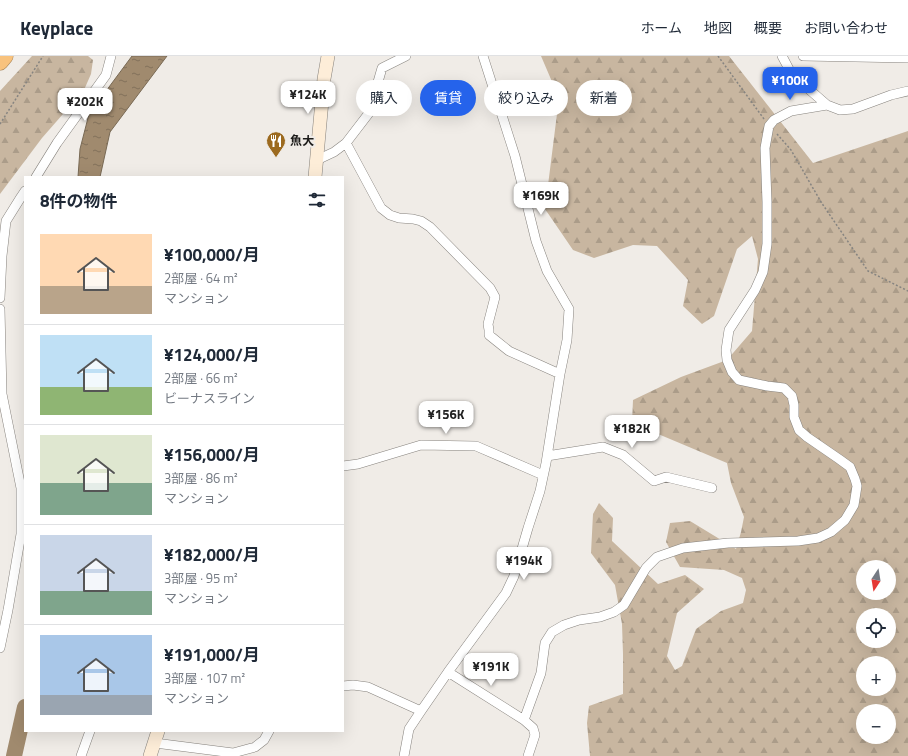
<!DOCTYPE html>
<html lang="ja">
<head>
<meta charset="utf-8">
<style>
	body { margin:0; font-family:"Titillium Web","Noto Sans JP",sans-serif; background:#f2f2f3; color:#1f2937; height:100vh; display:flex; flex-direction:column; font-size:15px; white-space:nowrap }
	* { box-sizing:border-box; margin:0 }
	p { font-size:13px; color:#747a83 }
	.icon { flex:none; width:22px; height:22px; fill:none; stroke:currentColor; stroke-width:2; stroke-linecap:round; stroke-linejoin:round }
	.map { position:relative; flex:1; overflow:hidden }
	.sheet { position:absolute; left:24px; top:120px; width:320px; height:556px; display:flex; flex-direction:column; background:#fff; border-radius:0px; box-shadow:0 4px 16px #0002 }
	.sheet>* { flex:none }
	.top-card { position:absolute; left:356px; top:24px; width:380px; height:36px; display:flex; gap:8px }
	.needle { width:26px; rotate:192deg }
	.tools { position:absolute; left:856px; top:504px; display:grid; gap:8px }
	.tools a { display:grid; place-items:center; width:40px; height:40px; border-radius:50%; background:#fff; box-shadow:0 4px 16px #0002; font-size:20px }
	.price { position:absolute; translate:-50% -34px; padding:0 9px; border-radius:8px; background:#fff; color:#222; font-size:13px; line-height:26px; filter:drop-shadow(0 1px 2px #0008) }
	.price::after { content:''; position:absolute; left:50%; top:24px; width:12px; height:9px; margin-left:-6px; background:inherit; clip-path:polygon(0 0,100% 0,50% 100%) }
	.price.current { background:#2563eb; color:#fff }
	ul { padding:0; list-style:none }
	li { display:flex; align-items:center; gap:12px; height:100px; padding:0 16px }
	li+li { border-top:1px solid #e0e1e3 }
	li span { display:grid; place-items:center; flex:none; width:112px; height:80px; border-radius:0px; color:#555 }
	li>.icon { margin-inline-start:auto }
	span .icon { width:48px; height:48px; fill:#fffc; stroke-width:1 }
	li b { font-size:17px }
	h2 { display:flex; justify-content:space-between; align-items:center; height:48px; padding:0 16px; font-size:17px }
	.tag { padding:0 14px; border-radius:18px; background:#fff; box-shadow:0 4px 16px #0002; font-size:14px; line-height:36px }
	.tag.current { background:#2563eb; color:#fff }
	header { display:flex; align-items:center; gap:24px; box-sizing:border-box; height:56px; padding:0 20px; background:#fff; border-bottom:1px solid #e0e1e3 }
	header strong { font-size:19px }
	nav { display:flex; gap:22px; margin-inline-start:auto; font-size:14px }
	.map>svg:first-child { display:block }
	.forest { fill:url(#forest-firs); fill-rule:evenodd }
	.water { fill:url(#water-ripples); stroke:#786954 }
	.lines { fill:none; stroke-linecap:round; stroke-linejoin:round }
	.river { stroke:#a08a6e; stroke-width:16 }
	.street-casing { stroke:#87837e; stroke-width:10 }
	.secondary-casing { stroke:#87837e; stroke-width:14 }
	.highway-casing { stroke:#ab885a; stroke-width:17 }
	.path { stroke:#868480; stroke-width:1.5; stroke-dasharray:2 2; stroke-linecap:butt }
	.street { stroke:#fff; stroke-width:9 }
	.secondary { stroke:#fdedd8; stroke-width:13 }
	.highway { stroke:#f8c27d; stroke-width:16 }
	.labels { text-anchor:middle; stroke-width:4; stroke-linejoin:round; paint-order:stroke }
	.poi-label { font-size:12px; font-weight:bold; fill:#1c1b19; stroke:#f0ece7; text-anchor:start }
</style>
</head>
<body>
<header>
<strong>Keyplace</strong>
<nav><a>ホーム</a><a>地図</a><a>概要</a><a>お問い合わせ</a></nav>
</header>
<div class="map">
<svg width="908" height="700" viewBox="0 0 908 700">
	<defs>
		<pattern id="forest-firs" width="22" height="20" patternUnits="userSpaceOnUse"><rect width="22" height="20" fill="#c8b6a0"/><path d="M5 1l3.5 6h-7zM16 11l3.5 6h-7z" fill="#ab9c89"/></pattern>
		<pattern id="water-ripples" width="26" height="14" patternUnits="userSpaceOnUse"><rect width="26" height="14" fill="#a08a6e"/><path d="M2 4q2-2 4 0t4 0M15 11q2-2 4 0t4 0" fill="none" stroke="#82705a"/></pattern>
	</defs>
	<rect width="100%" height="100%" fill="#f0ece7"/>
	<!-- forest -->
	<path class="forest" d="M32,0H88L93,4L91,18L84,34L42,82L0,138V35Z
		M541,0H729L813,107L908,75V700H590L587,667L589,650L623,638V598L622,568L615,529L591,497L593,458L599,447L613,462L612,485L658,528L685,519L704,533L677,557L667,600L675,614L682,610L696,573L721,555L743,547L746,534L742,522L724,514L680,511L666,486L670,467L690,465L736,493L741,476L744,461L731,427L727,407L632,367L633,344L681,321L727,304L752,275L758,203L752,180L737,193L714,260L702,268L683,250L688,224L657,190L633,189L594,202L573,194L545,153L559,42ZM863,511H889V537H863ZM863,559H889V585H863ZM863,607H889V633H863ZM863,655H889V681H863Z"/>
	<!-- water -->
	<path class="water" d="M132,0H167L110,76L100,121H78L80,93L89,58Z"/>
	<g class="lines">
		<!-- river -->
		<path class="river" d="M14,700L25,651"/>
		<!-- street casing -->
		<g class="street-casing">
			<path id="street" d="M782,0L790,15L804,29L827,49L840,54L853,53L891,39L908,35
				M803,0L908,2
				M346,87L381,152L390,159L399,162L413,163L421,165L430,171L490,232L495,241L488,268L489,274V279L509,295L560,318
				M317,104L334,96L346,87L369,57L382,12L406,0
				M36,121L57,87L106,19L111,0
				M0,242L2,200L6,165L21,141L25,135
				M0,253L2,338L21,432V478L8,554L0,592
				M547,400L603,391L623,399L654,425L666,421L712,432
				M343,410L358,408L421,389L476,390L543,419
				M448,616L524,664L533,672L535,679L528,700
				M343,630L353,629L368,631L421,655
				M524,664L541,617L545,587L552,576L564,569L579,564L600,561L614,556L624,549L646,512L657,501L683,492L728,487L798,485L818,482L831,476L845,464L854,449L857,430L855,423L850,411L839,403L807,381L799,374L794,361V349L792,340L784,332L767,330L739,324L732,316L727,304L726,294L729,274L755,234L763,216L767,188V146L765,92L769,70L774,64L791,55L827,49
				M155,687L233,697L255,691L264,684L269,675
				M81,700L90,675
				M404,700L409,673L421,655L448,616L506,537L514,520L528,472L540,435L546,407L560,318L567,284L569,253L547,215L536,185L515,100L483,0"/>
		</g>
		<!-- secondary casing -->
		<g class="secondary-casing">
			<path id="secondary" d="M315,121L324,23L328,0
				M150,700L158,675"/>
		</g>
		<!-- highway casing -->
		<g class="highway-casing">
			<path id="highway" d="M0,6L5,0"/>
		</g>
		<!-- path -->
		<path class="path" d="M718,0L764,63
			M0,68L43,0
			M777,78L791,94L821,146L868,215L908,235"/>
		<!-- street -->
		<use href="#street" class="street"/>
		<!-- secondary -->
		<use href="#secondary" class="secondary"/>
		<!-- highway -->
		<use href="#highway" class="highway"/>
	</g>
	<!-- icons -->
	<defs>
		<g id="restaurant-pin" transform="scale(1)"><path d="M0 17L-7.5 6A9.5 9.5 0 1 1 7.5 6Z" fill="#9c6a1f" stroke="#f0ece7"/><path d="M-5-6h1v4h1v-4h1v4h1v-4h1v5L-1.5 .5V6h-2V.5L-5-1ZM5-6V6H3V1.5H1.5Q1.5-4 5-6Z" fill="#fff"/></g>
	</defs>
	<g fill-rule="evenodd">
		<use href="#restaurant-pin" x="276" y="85"/>
	</g>
	<g class="labels">
		<!-- poi labels -->
		<g class="poi-label">
			<text x="290" y="89">魚大</text>
		</g>
	</g>
</svg>
<div class="tools">
<a><svg class="needle" viewBox="-14 -14 28 28"><path d="M0-13l5 13h-10z" fill="#e53935"/><path d="M0 13l5-13h-10z" fill="#747a83"/></svg></a>
<a><svg class="icon" aria-label="locate" viewBox="0 0 24 24"><circle cx="12" cy="12" r="6"/><path d="M12 2v4M12 18v4M2 12h4M18 12h4"/></svg></a>
<a>+</a>
<a>−</a>
</div>
<b class="price current" style="left:790px;top:45px">¥100K</b>
<b class="price" style="left:308px;top:59px">¥124K</b>
<b class="price" style="left:85px;top:66px">¥202K</b>
<b class="price" style="left:541px;top:160px">¥169K</b>
<b class="price" style="left:446px;top:379px">¥156K</b>
<b class="price" style="left:632px;top:393px">¥182K</b>
<b class="price" style="left:524px;top:525px">¥194K</b>
<b class="price" style="left:491px;top:631px">¥191K</b>
<div class="top-card">
<a class="tag">購入</a>
<a class="tag current">賃貸</a>
<a class="tag">絞り込み</a>
<a class="tag">新着</a>
</div>
<section class="sheet">
<h2>8件の物件<svg class="icon" aria-label="filters" viewBox="0 0 24 24"><path d="M4 7h16M4 17h16"/><circle cx="9" cy="7" r="2"/><circle cx="15" cy="17" r="2"/></svg></h2>
<ul>
<li><span style="background:linear-gradient(#ffd9b3 65%,#b9a48a 0)"><svg class="icon" aria-label="home" viewBox="0 0 24 24"><path d="M3 11l9-7 9 7M6 9v11h12V9"/></svg></span><div><b>¥100,000/月</b><p>2部屋 · 64 m²</p><p>マンション</p></div></li>
<li><span style="background:linear-gradient(#bfe0f5 65%,#8fb573 0)"><svg class="icon" aria-label="home" viewBox="0 0 24 24"><path d="M3 11l9-7 9 7M6 9v11h12V9"/></svg></span><div><b>¥124,000/月</b><p>2部屋 · 66 m²</p><p>ビーナスライン</p></div></li>
<li><span style="background:linear-gradient(#dfe7d0 60%,#7fa58c 0)"><svg class="icon" aria-label="home" viewBox="0 0 24 24"><path d="M3 11l9-7 9 7M6 9v11h12V9"/></svg></span><div><b>¥156,000/月</b><p>3部屋 · 86 m²</p><p>マンション</p></div></li>
<li><span style="background:linear-gradient(#c9d6e8 70%,#7fa58c 0)"><svg class="icon" aria-label="home" viewBox="0 0 24 24"><path d="M3 11l9-7 9 7M6 9v11h12V9"/></svg></span><div><b>¥182,000/月</b><p>3部屋 · 95 m²</p><p>マンション</p></div></li>
<li><span style="background:linear-gradient(#a9c7e8 75%,#9aa5b1 0)"><svg class="icon" aria-label="home" viewBox="0 0 24 24"><path d="M3 11l9-7 9 7M6 9v11h12V9"/></svg></span><div><b>¥191,000/月</b><p>3部屋 · 107 m²</p><p>マンション</p></div></li>
</ul>
</section>
</div>
</body>
</html>
